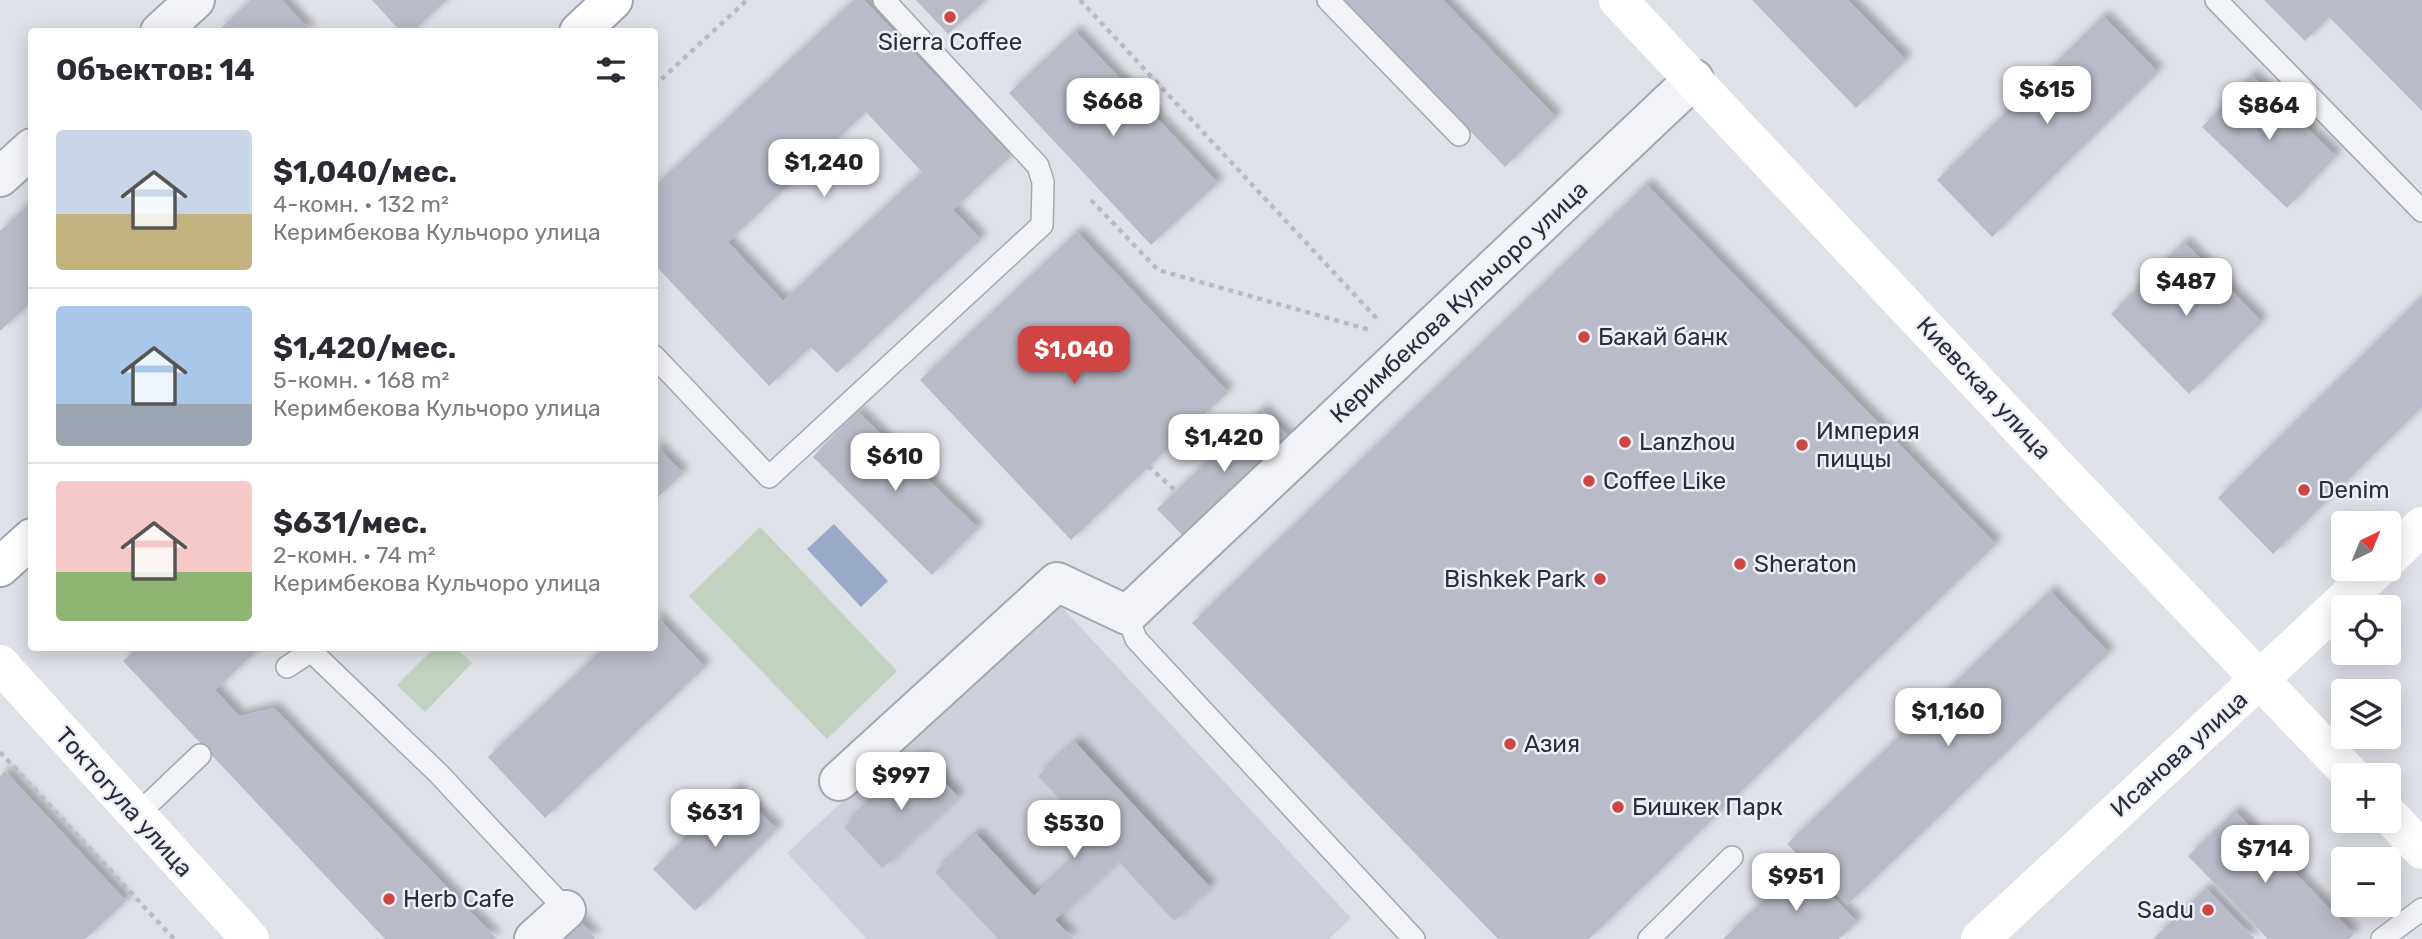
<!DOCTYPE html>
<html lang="ru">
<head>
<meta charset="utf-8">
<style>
	body { margin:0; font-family:Rubik,sans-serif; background:#f2f2f3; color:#2b2b33; height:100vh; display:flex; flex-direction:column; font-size:26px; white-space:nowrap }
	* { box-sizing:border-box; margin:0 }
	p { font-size:23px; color:#7c7c81 }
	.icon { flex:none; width:38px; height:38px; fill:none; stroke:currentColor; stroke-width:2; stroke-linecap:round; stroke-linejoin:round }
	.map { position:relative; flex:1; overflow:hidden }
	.panel { position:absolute; left:28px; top:28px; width:630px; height:623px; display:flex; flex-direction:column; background:#fff; border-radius:7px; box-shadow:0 4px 18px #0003 }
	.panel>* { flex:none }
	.needle { width:46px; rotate:43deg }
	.buttons { position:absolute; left:2331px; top:511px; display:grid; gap:14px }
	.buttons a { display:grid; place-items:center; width:70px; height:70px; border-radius:7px; background:#fff; box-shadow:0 4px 18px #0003; font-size:35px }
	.price { position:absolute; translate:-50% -60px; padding:0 16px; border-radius:14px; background:#fff; color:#222; font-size:23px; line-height:46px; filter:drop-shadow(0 2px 4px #0008) }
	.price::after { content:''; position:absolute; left:50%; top:42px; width:21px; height:16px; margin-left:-10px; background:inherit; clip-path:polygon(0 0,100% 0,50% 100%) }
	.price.selected { background:#ce4544; color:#fff }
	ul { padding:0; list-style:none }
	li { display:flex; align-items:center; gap:21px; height:175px; padding:0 28px }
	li+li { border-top:2px solid #e1e1e2 }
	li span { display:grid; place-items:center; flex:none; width:196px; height:140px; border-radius:7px; color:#555 }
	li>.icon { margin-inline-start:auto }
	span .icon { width:84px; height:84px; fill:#fffc; stroke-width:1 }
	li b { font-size:30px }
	h2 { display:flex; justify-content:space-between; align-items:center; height:84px; padding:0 28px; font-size:30px }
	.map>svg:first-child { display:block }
	.built { fill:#cdd0da }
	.green { fill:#c2d2c0 }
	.water { fill:#9aa9c8 }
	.building { fill:#b9bcc8; fill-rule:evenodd; filter:url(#shadow) }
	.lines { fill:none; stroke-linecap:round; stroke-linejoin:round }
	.lane-casing { stroke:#a4a7b2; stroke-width:24 }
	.street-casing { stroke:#a4a7b2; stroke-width:42 }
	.primary-casing { stroke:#9ea4b4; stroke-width:42 }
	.path { stroke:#b9bcc3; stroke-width:4.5; stroke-dasharray:5 5; stroke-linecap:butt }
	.lane { stroke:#f2f3f7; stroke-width:21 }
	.street { stroke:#f2f3f7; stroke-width:38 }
	.secondary { stroke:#fff; stroke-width:38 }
	.primary { stroke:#fff; stroke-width:38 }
	.poi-dot { fill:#ce4544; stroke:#eef0f6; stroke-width:2.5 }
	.labels { text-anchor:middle; stroke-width:5; stroke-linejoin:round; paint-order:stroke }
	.poi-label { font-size:24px; fill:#282d3f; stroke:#eef0f6; text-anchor:start }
	.street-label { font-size:24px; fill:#282d3f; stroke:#eef0f6 }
</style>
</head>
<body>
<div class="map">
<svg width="2422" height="939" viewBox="0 0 2422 939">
	<defs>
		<filter id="shadow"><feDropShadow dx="6" dy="-6" stdDeviation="3.5" flood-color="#0004"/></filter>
	</defs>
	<rect width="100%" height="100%" fill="#dfe1e8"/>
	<!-- built -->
	<path class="built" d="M1057,602L1351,918L1329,939H867L787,853Z"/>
	<!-- green -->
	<path class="green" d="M760,527L897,671L827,739L689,596Z
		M434,648H456L472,663L425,712L397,685Z"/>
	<!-- water -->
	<path class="water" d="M834,524L888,581L861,607L807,549Z"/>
	<!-- building -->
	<path class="building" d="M251,0H282L311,32H217Z
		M372,0H447L412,32H401Z
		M854,0H864L1011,156L953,210L981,239L837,373L811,347L769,386L654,264V187ZM866,112L922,172L783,301L728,242Z
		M916,0H986L948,34Z
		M1343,0H1443L1556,117L1505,167Z
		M1752,0H1848L1906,60L1856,108Z
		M2264,0H2422V111L2329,17L2305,41Z
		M2103,16L2158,72L1992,237L1937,180Z
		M1075,31L1218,183L1151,245L1009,93Z
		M2251,75L2336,156L2287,208L2202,127Z
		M1646,184L1996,544L1589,939H1498L1192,623Z
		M32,202V302L0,331V231Z
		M1077,232L1228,392L1071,540L920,380Z
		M2184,242L2262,322L2189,394L2111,314Z
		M2422,296V407L2273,554L2218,498Z
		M1262,409L1292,440L1187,540L1157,509Z
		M857,411L978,528L932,575L813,457Z
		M654,444L683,473L654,501Z
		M2050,591L2109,653L1847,905L1787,844Z
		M654,614L705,667L545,818L488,757L604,648H654Z
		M137,648H259L215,690L239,716L274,708L497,939H385L123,661Z
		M1075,742L1210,887L1174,921L1118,861L1055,920L1073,939H998L935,872L976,834L1034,896L1096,838L1038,776Z
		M920,756L958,797L882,868L844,827Z
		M5,771L126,901L85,939H0V776Z
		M735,788L777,829L695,911L653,869Z
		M2235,811L2354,934L2349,939H2268L2188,856Z
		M1801,864L1857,922L1839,939H1723Z
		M2206,888L2255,939H2153Z
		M573,912L596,939H543Z"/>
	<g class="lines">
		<!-- lane casing -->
		<g class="lane-casing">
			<path id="lane" d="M1328,0L1459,135
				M2216,0L2422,211
				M654,356L769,477L1042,225L1043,182L1038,166L884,0
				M1127,615L1136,639L1414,939
				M312,652L439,774L566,910
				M287,667L316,648
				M136,816L200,755
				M1649,939L1732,857
				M2382,939L2422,909"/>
		</g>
		<!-- street casing -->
		<g class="street-casing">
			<path id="street" d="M160,32L195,0
				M0,177L32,148
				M839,781L1057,582L1127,615L1694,79
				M534,939L566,910"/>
		</g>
		<!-- primary casing -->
		<g class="primary-casing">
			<path id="primary" d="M579,32L613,0
				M0,567L32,538"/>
		</g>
		<!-- path -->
		<path class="path" d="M1080,0L1380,322
			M654,86L747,0
			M1091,200L1158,270L1370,330
			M1148,466L1190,504
			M0,752L174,939"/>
		<!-- lane -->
		<use href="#lane" class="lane"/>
		<!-- street -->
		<use href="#street" class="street"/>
		<!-- secondary -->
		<path class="secondary" d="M1618,0L2054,464L2351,775
			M2389,558L2422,526
			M0,664L250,939
			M2389,815L2422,850
			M1980,939L2378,569"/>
		<!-- primary -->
		<use href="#primary" class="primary"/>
	</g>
	<!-- markers -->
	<g class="poi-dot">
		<circle cx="950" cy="17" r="7"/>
		<circle cx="1584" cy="337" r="7"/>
		<circle cx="1625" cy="442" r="7"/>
		<circle cx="1802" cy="445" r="7"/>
		<circle cx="1589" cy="481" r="7"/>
		<circle cx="2304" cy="490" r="7"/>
		<circle cx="1740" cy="564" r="7"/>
		<circle cx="1600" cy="579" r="7"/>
		<circle cx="1510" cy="744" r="7"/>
		<circle cx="1618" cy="807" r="7"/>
		<circle cx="389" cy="899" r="7"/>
		<circle cx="2208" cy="910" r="7"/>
	</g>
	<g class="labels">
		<!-- poi labels -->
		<g class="poi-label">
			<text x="950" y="50" text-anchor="middle">Sierra Coffee</text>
			<text x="1598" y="345">Бакай банк</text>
			<text x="1816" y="439">Империя<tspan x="1816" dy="28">пиццы</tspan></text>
			<text x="1639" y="450">Lanzhou</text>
			<text x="1603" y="489">Coffee Like</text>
			<text x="2318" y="498">Denim</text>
			<text x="1754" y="572">Sheraton</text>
			<text x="1586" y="587" text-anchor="end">Bishkek Park</text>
			<text x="1524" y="752">Азия</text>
			<text x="1632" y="815">Бишкек Парк</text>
			<text x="403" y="907">Herb Cafe</text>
			<text x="2194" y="918" text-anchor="end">Sadu</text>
		</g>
		<!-- street labels -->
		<g class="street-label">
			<text transform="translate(1459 302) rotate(-43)" y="8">Керимбекова Кульчоро улица</text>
			<text transform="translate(1984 388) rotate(47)" y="8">Киевская улица</text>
			<text transform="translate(2179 754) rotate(-42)" y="8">Исанова улица</text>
			<text transform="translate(124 802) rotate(48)" y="8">Токтогула улица</text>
		</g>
	</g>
</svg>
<div class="buttons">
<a><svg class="needle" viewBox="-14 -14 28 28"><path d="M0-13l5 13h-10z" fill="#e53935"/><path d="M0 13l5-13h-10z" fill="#7c7c81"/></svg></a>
<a><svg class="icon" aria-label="locate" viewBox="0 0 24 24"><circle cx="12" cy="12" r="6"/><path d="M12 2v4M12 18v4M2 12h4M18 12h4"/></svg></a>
<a><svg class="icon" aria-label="layers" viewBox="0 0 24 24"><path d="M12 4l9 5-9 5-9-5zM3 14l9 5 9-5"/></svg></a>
<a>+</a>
<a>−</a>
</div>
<b class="price" style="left:2047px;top:126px">$615</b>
<b class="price" style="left:1113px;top:138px">$668</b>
<b class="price" style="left:2269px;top:142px">$864</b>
<b class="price" style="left:824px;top:199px">$1,240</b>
<b class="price" style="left:2186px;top:318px">$487</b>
<b class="price selected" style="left:1074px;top:386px">$1,040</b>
<b class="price" style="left:1224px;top:474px">$1,420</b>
<b class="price" style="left:895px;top:493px">$610</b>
<b class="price" style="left:1948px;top:748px">$1,160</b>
<b class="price" style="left:901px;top:812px">$997</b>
<b class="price" style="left:715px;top:849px">$631</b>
<b class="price" style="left:1074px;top:860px">$530</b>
<b class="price" style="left:2265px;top:885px">$714</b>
<b class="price" style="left:1796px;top:913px">$951</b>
<section class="panel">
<h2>Объектов: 14<svg class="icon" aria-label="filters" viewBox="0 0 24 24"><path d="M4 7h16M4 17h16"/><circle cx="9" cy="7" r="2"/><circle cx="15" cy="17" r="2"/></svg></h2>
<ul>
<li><span style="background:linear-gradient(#c9d6e8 60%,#c2b280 0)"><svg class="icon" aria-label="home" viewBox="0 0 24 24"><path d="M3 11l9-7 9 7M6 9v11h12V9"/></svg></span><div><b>$1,040/мес.</b><p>4-комн. · 132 m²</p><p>Керимбекова Кульчоро улица</p></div></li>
<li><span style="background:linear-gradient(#a9c7e8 70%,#9aa5b1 0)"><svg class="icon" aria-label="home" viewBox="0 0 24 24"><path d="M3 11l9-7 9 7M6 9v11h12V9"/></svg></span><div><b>$1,420/мес.</b><p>5-комн. · 168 m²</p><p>Керимбекова Кульчоро улица</p></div></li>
<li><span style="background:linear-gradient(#f6c9c9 65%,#8fb573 0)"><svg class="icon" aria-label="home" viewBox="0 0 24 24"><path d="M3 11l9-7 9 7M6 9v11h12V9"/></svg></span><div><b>$631/мес.</b><p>2-комн. · 74 m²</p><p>Керимбекова Кульчоро улица</p></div></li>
</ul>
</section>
</div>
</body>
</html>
